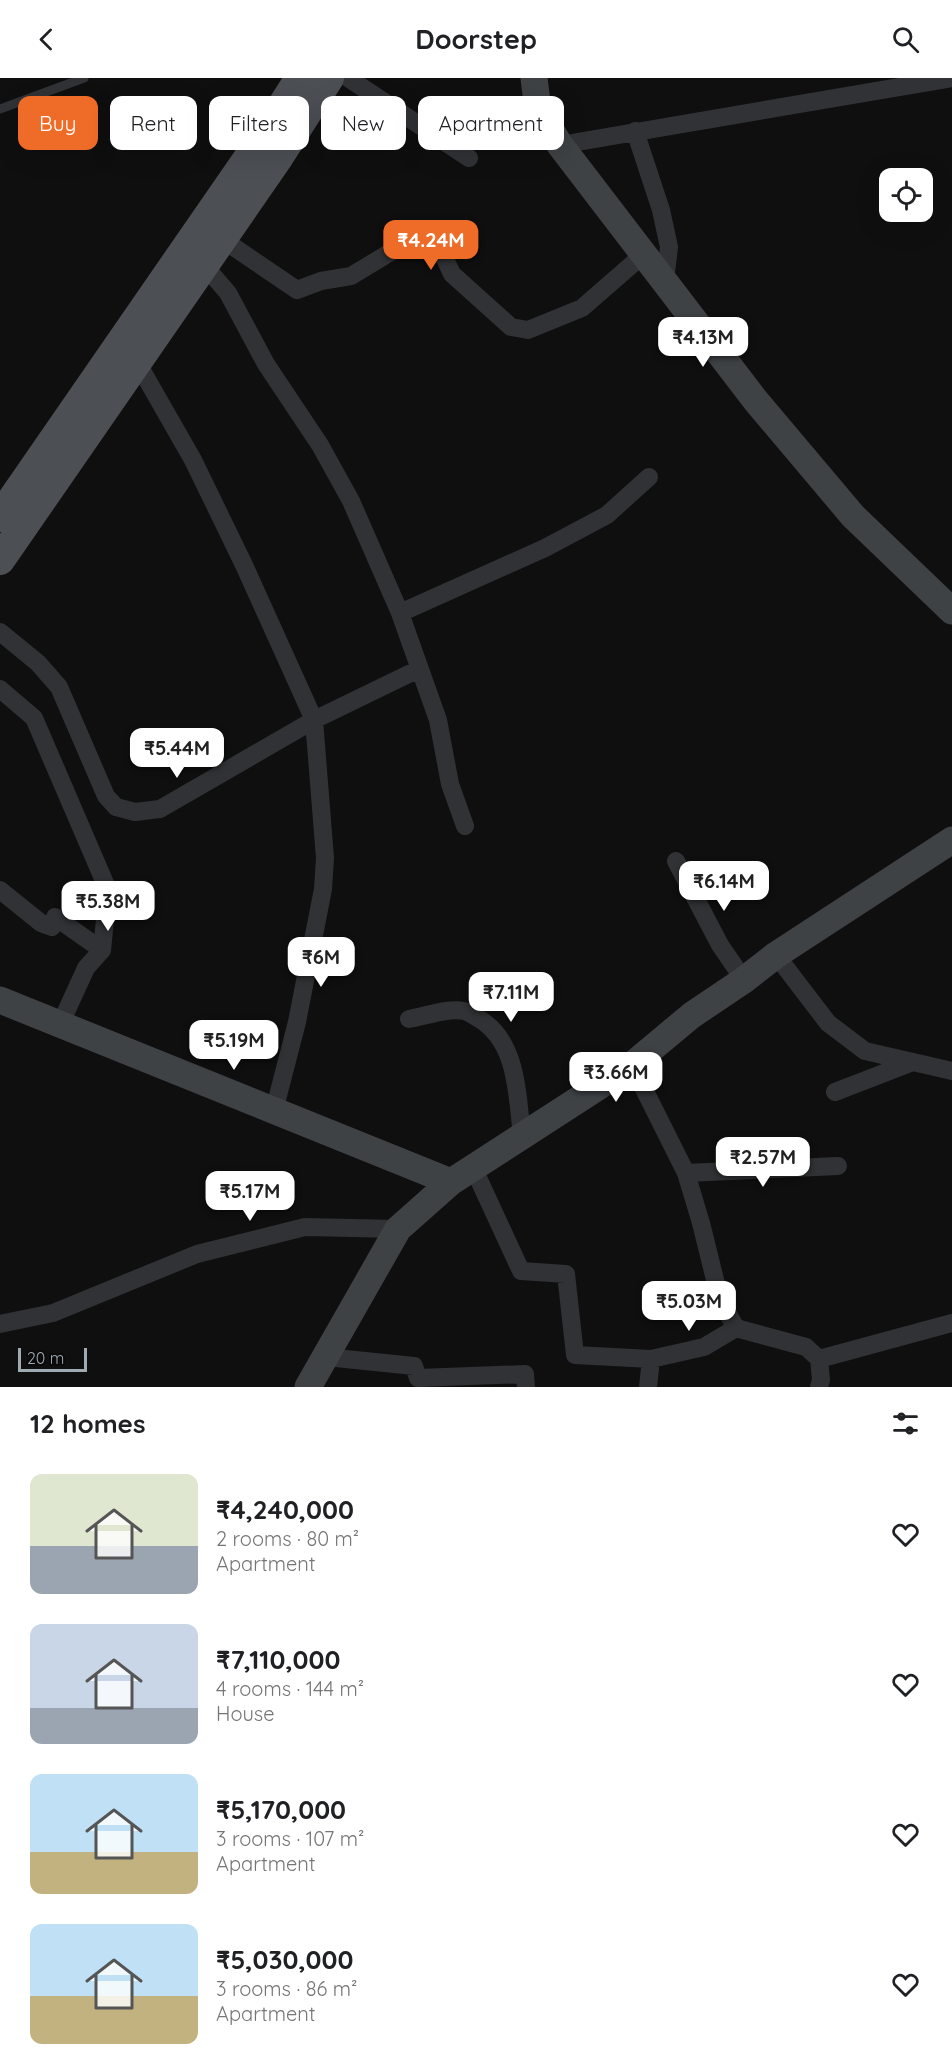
<!DOCTYPE html>
<html lang="en">
<head>
<meta charset="utf-8">
<style>
	body { margin:0; font-family:Quicksand,sans-serif; background:#f6f6f6; color:#202124; height:100vh; display:flex; flex-direction:column; font-size:22px; white-space:nowrap }
	* { box-sizing:border-box; margin:0 }
	p { font-size:20px; color:#757577 }
	.icon { flex:none; width:33px; height:33px; fill:none; stroke:currentColor; stroke-width:2; stroke-linecap:round; stroke-linejoin:round }
	.map { position:relative; height:1309px; overflow:hidden }
	.sheet { display:flex; flex-direction:column; background:#fff; flex:1 }
	.sheet>* { flex:none }
	.guide { position:absolute; left:18px; top:18px; width:600px; height:54px; display:flex; gap:12px }
	.buttons { position:absolute; left:879px; top:90px; display:grid; gap:12px }
	.buttons a { display:grid; place-items:center; width:54px; height:54px; border-radius:12px; background:#fff; box-shadow:0 6px 24px #0002; font-size:30px }
	.scale { position:absolute; left:18px; bottom:15px; width:69px; box-sizing:border-box; padding-left:6px; border:3px solid #a0abb1; border-top:0; font-size:16px; line-height:21px; white-space:nowrap; color:#a0abb1; -webkit-text-stroke:4px #0a0a0b; paint-order:stroke }
	.price { position:absolute; translate:-50% -51px; padding:0 14px; border-radius:12px; background:#fff; color:#222; font-size:20px; line-height:39px; filter:drop-shadow(0 2px 3px #0008) }
	.price::after { content:''; position:absolute; left:50%; top:36px; width:18px; height:14px; margin-left:-9px; background:inherit; clip-path:polygon(0 0,100% 0,50% 100%) }
	.price.selected { background:#ef6c28; color:#fff }
	ul { padding:0; list-style:none }
	li { display:flex; align-items:center; gap:18px; height:150px; padding:0 30px }
	li span { display:grid; place-items:center; flex:none; width:168px; height:120px; border-radius:12px; color:#555 }
	li>.icon { margin-inline-start:auto }
	span .icon { width:72px; height:72px; fill:#fffc; stroke-width:1 }
	li b { font-size:26px }
	h2 { display:flex; justify-content:space-between; align-items:center; height:72px; padding:0 30px; font-size:26px }
	.tag { padding:0 21px; border-radius:12px; background:#fff; box-shadow:0 6px 24px #0002; font-size:21px; line-height:54px }
	.tag.selected { background:#ef6c28; color:#fff }
	header { display:flex; justify-content:space-between; align-items:center; height:78px; padding:0 30px; background:#fff; font-size:27px; font-weight:700 }
	.map>svg:first-child { display:block }
	.lines { fill:none; stroke-linecap:round; stroke-linejoin:round }
	.lane { stroke:#303235; stroke-width:9 }
	.street { stroke:#303235; stroke-width:18 }
	.secondary { stroke:#3e4245; stroke-width:27 }
	.primary { stroke:#4c5054; stroke-width:30 }
</style>
</head>
<body>
<header><svg class="icon" aria-label="back" viewBox="0 0 24 24"><path d="M15 5l-7 7 7 7"/></svg>Doorstep<svg class="icon" aria-label="search" viewBox="0 0 24 24"><circle cx="10" cy="10" r="6"/><path d="M15 15l6 6"/></svg></header>
<div class="map">
<svg width="952" height="1309" viewBox="0 0 952 1309">
	<rect width="100%" height="100%" fill="#0f0f10"/>
	<g class="lines">
		<!-- lane -->
		<path class="lane" d="M0,31L84,0"/>
		<!-- street -->
		<path class="street" d="M348,0L469,80
			M635,53L661,132L669,169L665,203
			M560,67L952,0
			M216,157L297,212L321,203L351,198L404,166L424,160L440,170L452,196L511,249L528,252L582,230L644,176
			M204,187L228,215L266,286L320,367L351,423L400,535L438,642L450,706L465,748
			M137,284L193,382L244,487L314,642L325,780L323,811L297,944L274,1033
			M400,535L545,470L607,437L649,399
			M0,554L38,585L59,609L106,718L116,729L135,734L160,731L314,642L419,591
			M0,611L34,640L108,812L102,872
			M676,783L720,867L744,902
			M0,812L41,845L52,849L55,839L102,872L86,890L60,947
			M776,877L828,945L865,973L952,993
			M409,941C426,938 447,930 464,933C468,934 473,937 476,939C518,961 517,1017 522,1058
			M632,987L686,1095L701,1145L720,1222L736,1250L806,1269L819,1281L821,1302L819,1309
			M835,1014L910,985
			M473,1089L521,1193L566,1196L575,1277L651,1281L704,1269L736,1250
			M686,1095L838,1088
			M0,1246L53,1235L197,1176L305,1149L398,1151
			M326,1279L414,1288L418,1300L525,1296L526,1309
			M819,1281L952,1245
			M648,1309L651,1281"/>
		<!-- secondary -->
		<path class="secondary" d="M534,0L538,32L560,67L756,323L853,438L952,533
			M0,922L451,1104
			M308,1309L398,1151L451,1104L632,987L692,937L744,902L776,877L952,762"/>
		<!-- primary -->
		<path class="primary" d="M0,439L258,66L300,0
			M0,482L278,80L329,0"/>
	</g>
</svg>
<div class="buttons">
<a><svg class="icon" aria-label="locate" viewBox="0 0 24 24"><circle cx="12" cy="12" r="6"/><path d="M12 2v4M12 18v4M2 12h4M18 12h4"/></svg></a>
</div>
<div class="scale">20 m</div>
<b class="price selected" style="left:431px;top:193px">₹4.24M</b>
<b class="price" style="left:703px;top:290px">₹4.13M</b>
<b class="price" style="left:177px;top:701px">₹5.44M</b>
<b class="price" style="left:724px;top:834px">₹6.14M</b>
<b class="price" style="left:108px;top:854px">₹5.38M</b>
<b class="price" style="left:321px;top:910px">₹6M</b>
<b class="price" style="left:511px;top:945px">₹7.11M</b>
<b class="price" style="left:234px;top:993px">₹5.19M</b>
<b class="price" style="left:616px;top:1025px">₹3.66M</b>
<b class="price" style="left:763px;top:1110px">₹2.57M</b>
<b class="price" style="left:250px;top:1144px">₹5.17M</b>
<b class="price" style="left:689px;top:1254px">₹5.03M</b>
<div class="guide">
<a class="tag selected">Buy</a>
<a class="tag">Rent</a>
<a class="tag">Filters</a>
<a class="tag">New</a>
<a class="tag">Apartment</a>
</div>
</div>
<section class="sheet">
<h2>12 homes<svg class="icon" aria-label="filters" viewBox="0 0 24 24"><path d="M4 7h16M4 17h16"/><circle cx="9" cy="7" r="2"/><circle cx="15" cy="17" r="2"/></svg></h2>
<ul>
<li><span style="background:linear-gradient(#dfe7d0 60%,#9aa5b1 0)"><svg class="icon" aria-label="home" viewBox="0 0 24 24"><path d="M3 11l9-7 9 7M6 9v11h12V9"/></svg></span><div><b>₹4,240,000</b><p>2 rooms · 80 m²</p><p>Apartment</p></div><svg class="icon" aria-label="heart" viewBox="0 0 24 24"><path d="M12 20l-8-8c-3-5 5-10 8-4 3-6 11-1 8 4z"/></svg></li>
<li><span style="background:linear-gradient(#c9d6e8 70%,#9aa5b1 0)"><svg class="icon" aria-label="home" viewBox="0 0 24 24"><path d="M3 11l9-7 9 7M6 9v11h12V9"/></svg></span><div><b>₹7,110,000</b><p>4 rooms · 144 m²</p><p>House</p></div><svg class="icon" aria-label="heart" viewBox="0 0 24 24"><path d="M12 20l-8-8c-3-5 5-10 8-4 3-6 11-1 8 4z"/></svg></li>
<li><span style="background:linear-gradient(#bfe0f5 65%,#c2b280 0)"><svg class="icon" aria-label="home" viewBox="0 0 24 24"><path d="M3 11l9-7 9 7M6 9v11h12V9"/></svg></span><div><b>₹5,170,000</b><p>3 rooms · 107 m²</p><p>Apartment</p></div><svg class="icon" aria-label="heart" viewBox="0 0 24 24"><path d="M12 20l-8-8c-3-5 5-10 8-4 3-6 11-1 8 4z"/></svg></li>
<li><span style="background:linear-gradient(#bfe0f5 60%,#c2b280 0)"><svg class="icon" aria-label="home" viewBox="0 0 24 24"><path d="M3 11l9-7 9 7M6 9v11h12V9"/></svg></span><div><b>₹5,030,000</b><p>3 rooms · 86 m²</p><p>Apartment</p></div><svg class="icon" aria-label="heart" viewBox="0 0 24 24"><path d="M12 20l-8-8c-3-5 5-10 8-4 3-6 11-1 8 4z"/></svg></li>
</ul>
</section>
</body>
</html>
